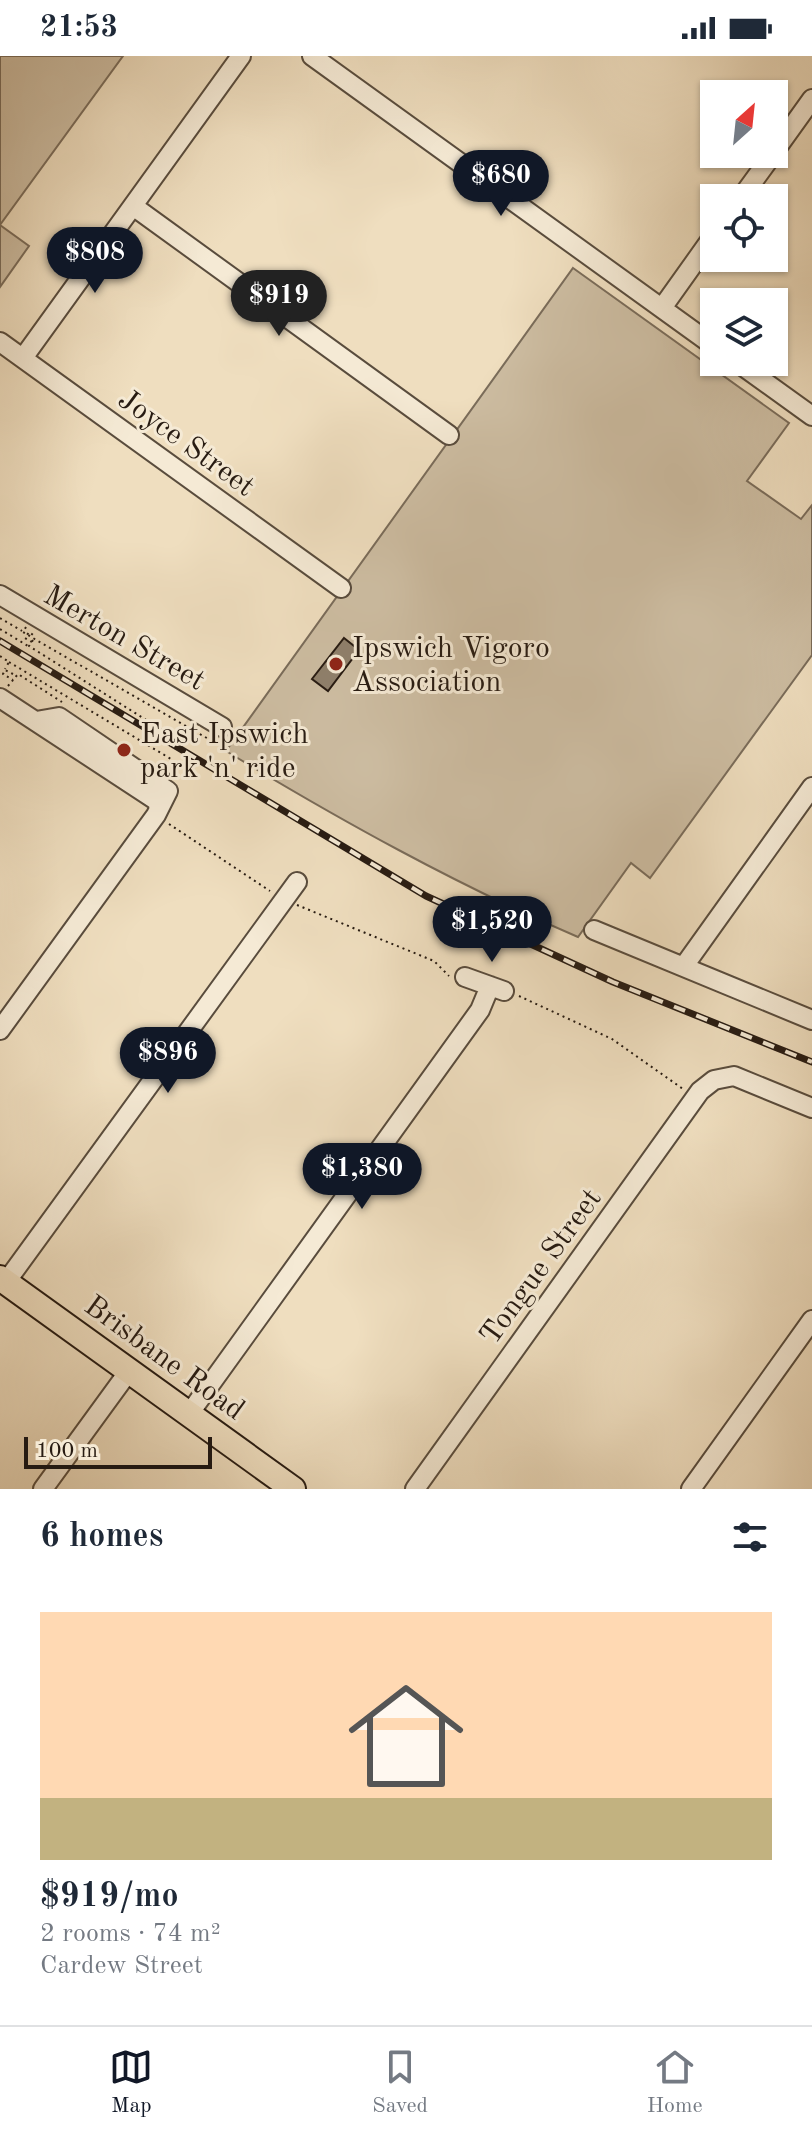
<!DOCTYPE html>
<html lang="en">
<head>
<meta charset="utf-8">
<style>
	body { margin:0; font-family:"Old Standard TT",serif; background:#f2f2f3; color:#1f2937; height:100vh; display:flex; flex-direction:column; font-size:30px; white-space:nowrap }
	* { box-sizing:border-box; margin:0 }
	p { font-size:26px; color:#747a83 }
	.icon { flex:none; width:44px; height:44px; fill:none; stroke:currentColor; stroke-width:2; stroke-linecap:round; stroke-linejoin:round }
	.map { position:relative; height:1433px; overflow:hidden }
	.sheet { display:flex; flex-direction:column; background:#fff; flex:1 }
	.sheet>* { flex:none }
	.needle { width:52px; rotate:27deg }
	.tools { position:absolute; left:700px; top:24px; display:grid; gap:16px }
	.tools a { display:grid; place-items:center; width:88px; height:88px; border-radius:0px; background:#fff; box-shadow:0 2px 6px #0004; font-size:40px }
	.scale { position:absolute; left:24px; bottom:20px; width:188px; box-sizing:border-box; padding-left:8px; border:4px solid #271b12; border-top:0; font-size:22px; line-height:28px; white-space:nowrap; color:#271b12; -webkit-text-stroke:6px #f5ead5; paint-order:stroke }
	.price { position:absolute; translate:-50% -68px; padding:0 18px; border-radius:28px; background:#111827; color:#fff; font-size:26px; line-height:52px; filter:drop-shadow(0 2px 4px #0008) }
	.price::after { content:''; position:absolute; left:50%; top:48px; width:24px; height:18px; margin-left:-12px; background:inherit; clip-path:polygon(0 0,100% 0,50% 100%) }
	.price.current { background:#222; color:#fff }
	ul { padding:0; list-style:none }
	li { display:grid; align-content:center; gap:16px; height:424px; padding:0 40px }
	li+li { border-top:2px solid #e0e1e3 }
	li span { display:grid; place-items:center; height:248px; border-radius:0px; color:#555 }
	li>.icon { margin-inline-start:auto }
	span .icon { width:144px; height:144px; fill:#fffc; stroke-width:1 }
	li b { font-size:34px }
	h2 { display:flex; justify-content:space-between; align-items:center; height:96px; padding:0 40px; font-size:34px }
	.status { display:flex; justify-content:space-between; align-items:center; height:56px; padding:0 40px; background:#fff; direction:ltr }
	.status svg { height:22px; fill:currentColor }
	.tab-bar { display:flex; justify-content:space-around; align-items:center; height:112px; border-top:2px solid #e0e1e3; background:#fff; font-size:22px; color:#747a83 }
	.tab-bar a { display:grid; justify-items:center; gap:4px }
	.tab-bar .current { color:#111827 }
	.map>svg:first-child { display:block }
	.green { fill:#cdbda2; stroke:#7a6c5a; stroke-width:2 }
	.building { fill:#8f806c; stroke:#271b12; stroke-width:2 }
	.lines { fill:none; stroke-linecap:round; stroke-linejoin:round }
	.minor-casing { stroke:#594c3d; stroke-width:22 }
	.major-casing { stroke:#271b12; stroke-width:28 }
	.path { stroke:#271b12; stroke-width:2; stroke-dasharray:2 4; stroke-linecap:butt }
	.minor { stroke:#f5ead5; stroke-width:18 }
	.major { stroke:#efdebf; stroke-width:24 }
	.rail-casing { stroke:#271b12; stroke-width:7 }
	.rail { stroke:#f5ead5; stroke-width:4; stroke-dasharray:12; stroke-linecap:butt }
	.path-bridge { stroke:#271b12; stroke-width:2; stroke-dasharray:2 4; stroke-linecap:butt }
	.poi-dot { fill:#8f2418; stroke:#f5ead5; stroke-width:3 }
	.labels { text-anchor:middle; stroke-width:6; stroke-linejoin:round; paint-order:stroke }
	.street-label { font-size:30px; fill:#271b12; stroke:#f5ead5 }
	.poi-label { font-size:30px; fill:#271b12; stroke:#f5ead5; text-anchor:start }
</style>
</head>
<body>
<div class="status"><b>21:53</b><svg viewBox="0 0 49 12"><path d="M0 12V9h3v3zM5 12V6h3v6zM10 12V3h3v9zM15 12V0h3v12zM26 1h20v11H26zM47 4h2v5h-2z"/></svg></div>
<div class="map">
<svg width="812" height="1433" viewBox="0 0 812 1433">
	<rect width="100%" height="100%" fill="#efdebf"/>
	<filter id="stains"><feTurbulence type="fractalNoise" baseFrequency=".0025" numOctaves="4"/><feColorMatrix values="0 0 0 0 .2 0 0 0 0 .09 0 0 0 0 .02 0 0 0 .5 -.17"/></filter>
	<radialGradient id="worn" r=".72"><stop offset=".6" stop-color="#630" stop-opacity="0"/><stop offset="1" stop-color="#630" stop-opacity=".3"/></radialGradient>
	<!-- green -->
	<path class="green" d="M0,0H123L0,169L29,190L0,231Z
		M573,212L789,367L747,425L801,463L812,449V599L650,822L631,807L578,881C455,828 340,764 226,695Z"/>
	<!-- building -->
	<path class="building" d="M344,582L359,594L328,635L312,623Z"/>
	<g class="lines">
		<!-- minor casing -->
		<g class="minor-casing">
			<path id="minor" d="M312,0L714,290
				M774,96L812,43
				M741,142L773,98
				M133,150L449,379
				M662,252L714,179
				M0,286L341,532
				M23,302L241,0
				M737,306L812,360
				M0,539L222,671
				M0,642L157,745L159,753
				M594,874L812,964
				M684,910L812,731
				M465,921L504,935
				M0,974L156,759L168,735L59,661L36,665
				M6,1226L297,826
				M189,1358L480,954L490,930
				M43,1433L129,1315
				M415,1433L700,1035L714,1024L734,1020L812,1052
				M691,1433L812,1264"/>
		</g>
		<!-- major casing -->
		<g class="major-casing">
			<path id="major" d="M0,1222L293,1433"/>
		</g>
		<!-- path -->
		<path class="path" d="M0,562L22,575
			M26,571L23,576L38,585L212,685
			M0,573L28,590
			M33,584L29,590L181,686
			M0,600L9,606L5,613
			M9,606L171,703
			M13,618L5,614L3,618L13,624
			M8,630L18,618L62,646
			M169,768L270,835
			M297,849L434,905L449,920
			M519,940L612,983L683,1033"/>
		<!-- minor -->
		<use href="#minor" class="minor"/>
		<!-- major -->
		<use href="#major" class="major"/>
		<!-- rail casing -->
		<g class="rail-casing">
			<path id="rail" d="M0,585L426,840L613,926L812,1006"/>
		</g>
		<!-- rail -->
		<use href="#rail" class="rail"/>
		<!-- path-bridge -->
		<path class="path-bridge" d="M32,586L25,582L29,576L36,581"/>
	</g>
	<!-- markers -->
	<g class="poi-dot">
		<circle cx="336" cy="608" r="8"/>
		<circle cx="124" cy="694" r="8"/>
	</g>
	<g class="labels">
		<!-- street labels -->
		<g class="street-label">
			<text transform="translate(187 386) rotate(36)" y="10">Joyce Street</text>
			<text transform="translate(125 581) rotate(30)" y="10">Merton Street</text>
			<text transform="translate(540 1210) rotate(-54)" y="10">Tongue Street</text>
			<text transform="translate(165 1301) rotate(36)" y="10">Brisbane Road</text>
		</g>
		<!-- poi labels -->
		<g class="poi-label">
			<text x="352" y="601">Ipswich Vigoro<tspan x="352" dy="34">Association</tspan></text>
			<text x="140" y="687">East Ipswich<tspan x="140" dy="34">park 'n' ride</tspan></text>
		</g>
	</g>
	<rect width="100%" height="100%" filter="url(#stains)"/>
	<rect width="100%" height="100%" fill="url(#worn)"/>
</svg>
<div class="tools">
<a><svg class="needle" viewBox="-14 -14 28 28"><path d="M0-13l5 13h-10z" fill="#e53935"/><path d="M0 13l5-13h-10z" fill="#747a83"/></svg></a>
<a><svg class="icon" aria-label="locate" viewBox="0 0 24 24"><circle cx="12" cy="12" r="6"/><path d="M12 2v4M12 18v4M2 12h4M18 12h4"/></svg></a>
<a><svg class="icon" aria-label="layers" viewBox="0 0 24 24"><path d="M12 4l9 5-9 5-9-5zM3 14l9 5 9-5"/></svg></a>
</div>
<div class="scale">100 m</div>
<b class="price" style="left:501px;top:162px">$680</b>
<b class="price" style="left:95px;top:239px">$808</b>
<b class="price current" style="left:279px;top:282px">$919</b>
<b class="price" style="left:492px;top:908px">$1,520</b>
<b class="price" style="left:168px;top:1039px">$896</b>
<b class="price" style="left:362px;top:1155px">$1,380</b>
</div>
<section class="sheet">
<h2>6 homes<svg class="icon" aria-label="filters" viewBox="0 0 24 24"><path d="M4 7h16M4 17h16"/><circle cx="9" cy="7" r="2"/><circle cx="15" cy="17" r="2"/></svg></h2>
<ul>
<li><span style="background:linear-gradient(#ffd9b3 75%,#c2b280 0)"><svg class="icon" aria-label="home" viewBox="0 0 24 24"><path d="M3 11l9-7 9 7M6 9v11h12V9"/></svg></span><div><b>$919/mo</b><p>2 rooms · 74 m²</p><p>Cardew Street</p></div></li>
</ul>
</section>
<nav class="tab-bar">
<a class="current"><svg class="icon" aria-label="map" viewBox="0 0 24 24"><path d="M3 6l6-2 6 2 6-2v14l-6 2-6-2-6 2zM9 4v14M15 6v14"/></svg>Map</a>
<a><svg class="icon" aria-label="saved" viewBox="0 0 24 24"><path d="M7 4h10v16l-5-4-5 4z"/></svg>Saved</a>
<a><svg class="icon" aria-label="home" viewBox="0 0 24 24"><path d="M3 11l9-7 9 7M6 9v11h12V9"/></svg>Home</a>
</nav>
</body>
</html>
